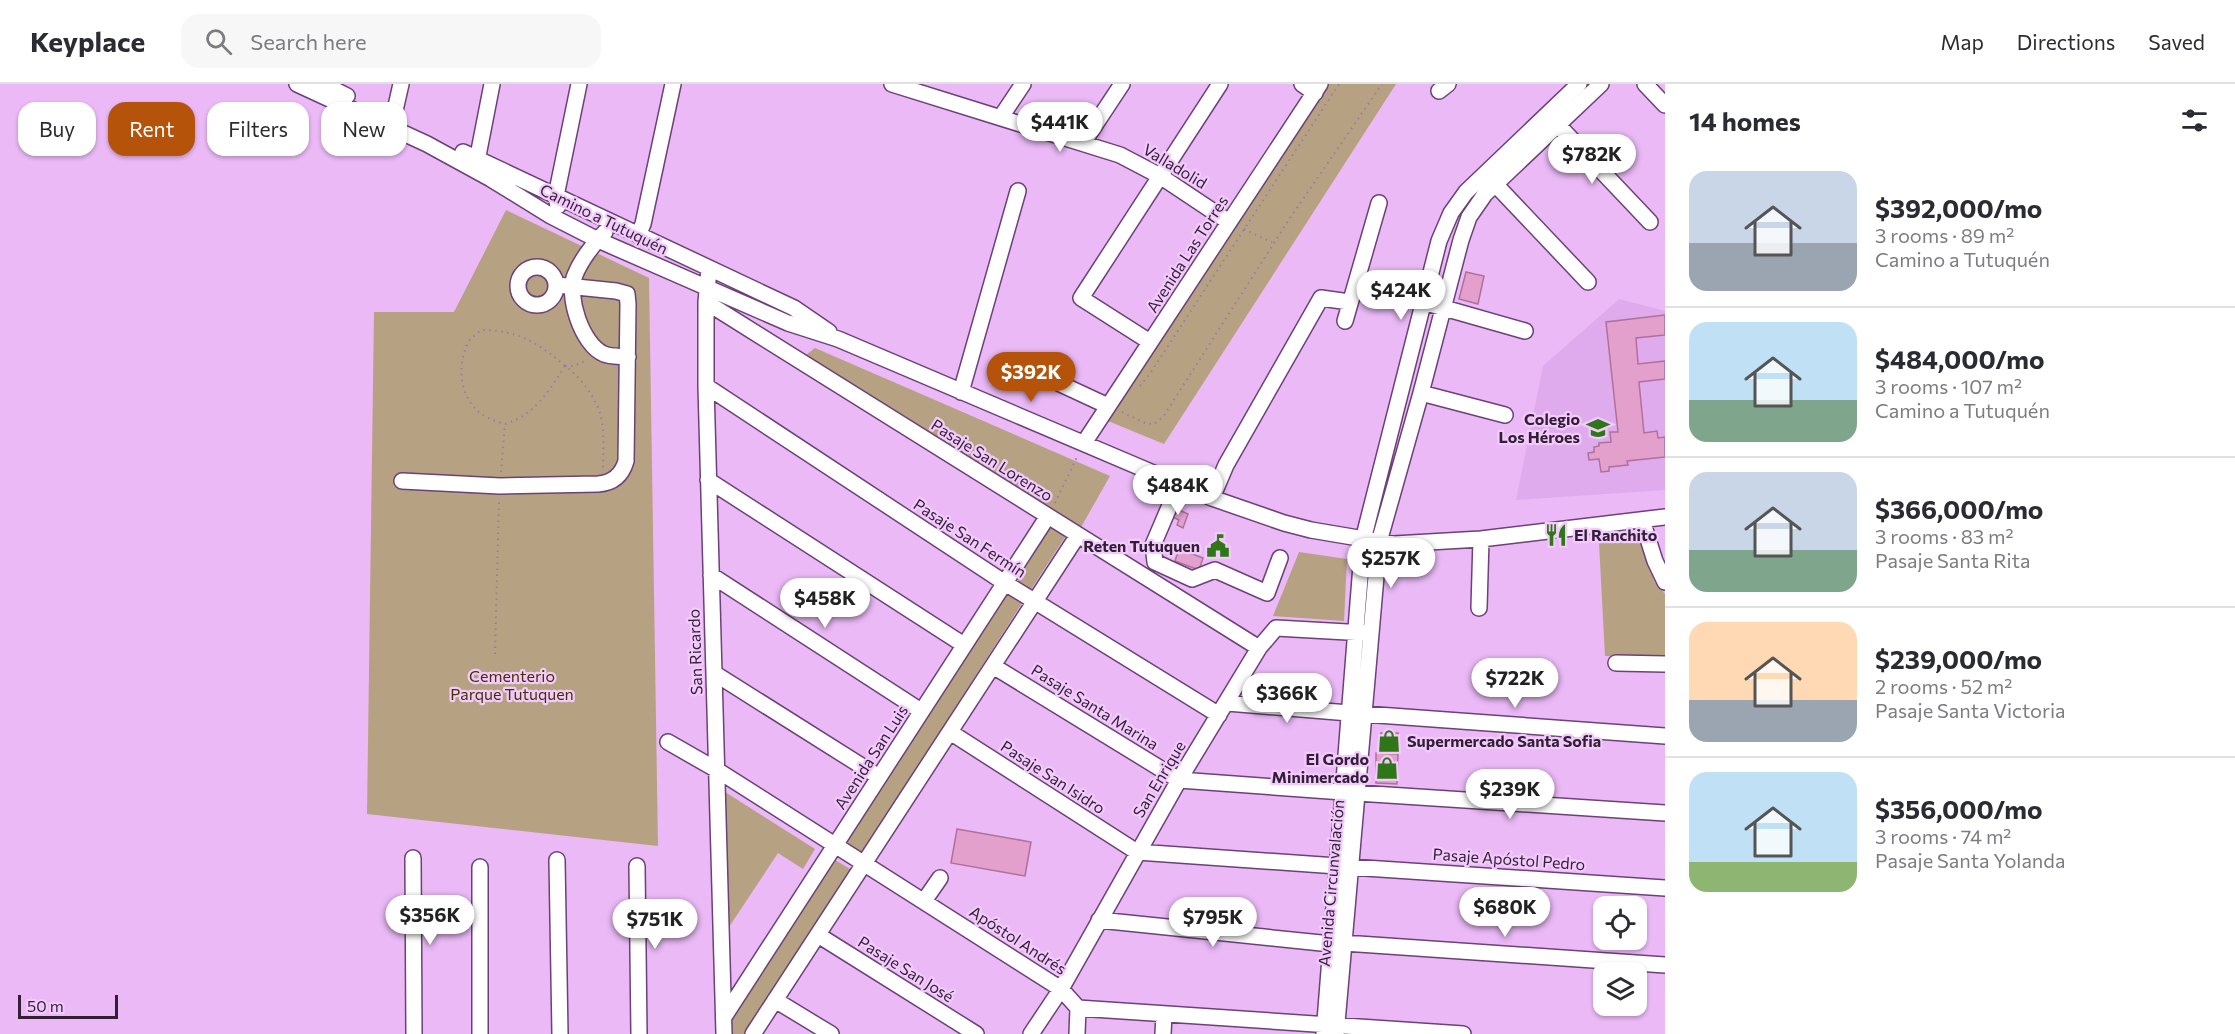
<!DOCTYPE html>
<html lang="en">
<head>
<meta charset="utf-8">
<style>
	body { margin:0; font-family:Commissioner,sans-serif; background:#f7f7f7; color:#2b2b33; height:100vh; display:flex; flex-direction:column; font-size:22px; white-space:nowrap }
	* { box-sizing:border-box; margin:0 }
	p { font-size:20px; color:#7c7c81 }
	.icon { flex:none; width:33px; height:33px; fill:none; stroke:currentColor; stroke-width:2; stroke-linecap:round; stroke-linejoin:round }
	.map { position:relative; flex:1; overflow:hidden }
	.drawer { display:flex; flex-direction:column; background:#fff; width:570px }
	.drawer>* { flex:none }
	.guide { position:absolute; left:18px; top:18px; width:570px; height:54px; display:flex; gap:12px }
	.buttons { position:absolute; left:1593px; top:812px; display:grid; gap:12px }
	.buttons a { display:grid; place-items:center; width:54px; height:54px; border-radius:12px; background:#fff; box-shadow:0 2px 4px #0004; font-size:30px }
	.scale { position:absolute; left:18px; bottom:15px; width:100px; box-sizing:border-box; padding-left:6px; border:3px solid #321f36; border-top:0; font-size:16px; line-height:21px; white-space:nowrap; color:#321f36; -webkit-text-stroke:4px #f2cbfc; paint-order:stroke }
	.price { position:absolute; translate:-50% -51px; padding:0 14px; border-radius:21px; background:#fff; color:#222; font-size:20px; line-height:39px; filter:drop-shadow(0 2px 3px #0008) }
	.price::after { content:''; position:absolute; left:50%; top:36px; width:18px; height:14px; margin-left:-9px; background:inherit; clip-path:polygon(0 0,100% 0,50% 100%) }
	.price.on { background:#b45309; color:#fff }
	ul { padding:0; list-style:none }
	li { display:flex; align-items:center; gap:18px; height:150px; padding:0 24px }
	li+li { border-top:2px solid #e1e1e2 }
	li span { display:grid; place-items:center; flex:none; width:168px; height:120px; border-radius:18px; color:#555 }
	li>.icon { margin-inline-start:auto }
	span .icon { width:72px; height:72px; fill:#fffc; stroke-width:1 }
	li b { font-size:26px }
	h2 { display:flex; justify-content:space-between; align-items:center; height:72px; padding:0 24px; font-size:26px }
	.pill { padding:0 21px; border-radius:18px; background:#fff; box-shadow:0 2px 4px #0004; font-size:21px; line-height:54px }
	.pill.on { background:#b45309; color:#fff }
	header { display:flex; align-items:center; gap:36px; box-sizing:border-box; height:84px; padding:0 30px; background:#fff; border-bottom:2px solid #e1e1e2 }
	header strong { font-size:28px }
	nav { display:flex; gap:33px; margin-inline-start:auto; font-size:21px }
	.search { width:420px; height:54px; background:#f7f7f7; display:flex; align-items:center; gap:15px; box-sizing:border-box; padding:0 21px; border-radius:18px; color:#7c7c81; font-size:22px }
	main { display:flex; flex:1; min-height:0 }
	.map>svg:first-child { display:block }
	.built { fill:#dfabed }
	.green { fill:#b6a282 }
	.building { fill:#e3a0cd; stroke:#af719c; stroke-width:1.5 }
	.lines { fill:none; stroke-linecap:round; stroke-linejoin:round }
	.minor-casing { stroke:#6c4177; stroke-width:18 }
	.path { stroke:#9e79a7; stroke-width:2; stroke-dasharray:1.5 4.5; stroke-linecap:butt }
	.minor { stroke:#fff; stroke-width:15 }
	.labels { text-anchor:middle; stroke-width:4.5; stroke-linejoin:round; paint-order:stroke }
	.street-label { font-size:16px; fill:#321f36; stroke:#f2cbfc }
	.poi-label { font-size:16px; font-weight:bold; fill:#321f36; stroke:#f2cbfc; text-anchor:end }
	.park-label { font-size:16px; fill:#462f01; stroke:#f2cbfc }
</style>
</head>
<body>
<header>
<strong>Keyplace</strong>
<div class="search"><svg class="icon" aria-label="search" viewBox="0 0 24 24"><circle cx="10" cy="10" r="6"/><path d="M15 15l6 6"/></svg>Search here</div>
<nav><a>Map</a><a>Directions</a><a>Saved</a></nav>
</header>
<main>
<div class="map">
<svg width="1665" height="950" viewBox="0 0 1665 950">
	<rect width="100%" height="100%" fill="#eab9f6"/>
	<!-- built -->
	<path class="built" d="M1619,215L1665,227V406L1516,416L1543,282Z"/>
	<!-- green -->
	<path class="green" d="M1329,0H1396L1164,360L1108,337Z
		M506,126L649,194L658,762L367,730L374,228H454Z
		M815,264L1110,392L1080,445L806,271Z
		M1046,440L1065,453L1030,507L1011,494Z
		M1645,455L1654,497L1665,510V572H1605L1599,459Z
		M1299,468L1347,475L1344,537L1273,532Z
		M1008,505L1024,516L861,771L841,758Z
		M722,706L815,765L803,785L778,769L729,843Z
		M830,773L852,786L746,950H731L729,928Z"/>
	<!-- building -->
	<path class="building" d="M1466,188L1484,192L1478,220L1459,215Z
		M1665,231V251L1636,254L1638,280L1665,277V295L1639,298L1644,349L1657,347L1658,354L1665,353V373L1627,377L1628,381L1609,383V387L1601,388L1599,375L1589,376L1588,369L1594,368V363L1599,362V359L1611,358L1610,348H1618L1606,238Z
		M1170,422L1188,430L1183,444L1177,441L1179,436L1166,430Z
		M1179,465L1203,474L1199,486L1175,477Z
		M1381,649H1398V664L1381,665Z
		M1376,669L1398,670L1397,700L1376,699Z
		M957,745L1031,758L1025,792L951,779Z"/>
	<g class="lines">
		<!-- minor casing -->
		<g class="minor-casing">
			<path id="minor" d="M297,0L427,60L491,95L551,132L598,156L788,239L838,255L1212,414L1284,439L1311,446L1394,460L1481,455L1665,433
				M323,0L347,12
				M892,0L1120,71L1160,92L1229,138
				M1302,0L1315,9
				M1645,0L1665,21
				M1439,7L1448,0
				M1001,33L1023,0
				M1558,41L1650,138
				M391,44L401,0
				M1083,59L1122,0
				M463,68L794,224L829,248
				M476,82L492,0
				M1496,101L1588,198
				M558,122L556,112L579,0
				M605,148C594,159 581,176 575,191C566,212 582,261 604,270C611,273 621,272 628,273
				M638,151L643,140L673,0
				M518 202a19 19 0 1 1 38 0a19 19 0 1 1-38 0Z
				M709,185L706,218V302L724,950
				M706,218L1259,564
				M1423,218L1525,247
				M1345,237L1379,119
				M1150,258L1081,214L1220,0
				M1041,296H1052L1108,322
				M706,302L1005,499L1219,631
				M961,308L1018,107
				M1421,309L1505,331
				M1084,359L1320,0
				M708,396L964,561
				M402,397L500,402L598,400C613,399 622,391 626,377L628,220L627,210L616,207L557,201
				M1179,400L1153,461L1155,478L1192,495L1215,486L1267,509L1280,474
				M1212,414L1226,381L1321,214L1349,218
				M1642,436L1655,477L1665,498
				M711,491L921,627
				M1479,524L1481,455
				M1616,579L1665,580
				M993,582L1179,696L1343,708
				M714,589L879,693
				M1227,619L1349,629
				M1364,630L1665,652
				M950,648L1137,768L1337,782
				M668,658L717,686L1061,905L1078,924L1463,950
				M1357,709L1665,729
				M413,774L414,950
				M557,776L560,950
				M637,782L639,950
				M480,783V950
				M1350,783L1665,804
				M924,817L940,794
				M1099,836L1331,860
				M818,851L976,950
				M1344,859L1665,881
				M775,916L831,950
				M724,933L1048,432
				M753,950L1078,451
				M1031,950L1061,905L1179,696L1259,564L1276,544L1365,549
				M1077,950L1078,924
				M1163,950L1164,930
				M1324,950L1363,456L1439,157L1451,129L1466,108L1579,0
				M1336,950L1379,458L1421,309L1461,156L1469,133L1485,110L1601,0"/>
		</g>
		<!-- path -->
		<path class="path" d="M1244,145L1273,159
			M565,282C548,308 536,330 505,340C498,338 489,335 483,331C460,316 456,283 468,259C470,254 477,250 481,246C520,246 539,260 568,284C582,296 594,311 600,329C605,346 603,368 603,385
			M565,282H573L588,276
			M1140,302L1149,291L1339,0
			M1122,328L1145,339L1154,340L1163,333L1290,134L1382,0
			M501,388L505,340
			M1055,419L1077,373
			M495,570L499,417"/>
		<!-- minor -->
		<use href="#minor" class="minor"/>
	</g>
	<!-- icons -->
	<defs>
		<g id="school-bare" transform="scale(1.8)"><path d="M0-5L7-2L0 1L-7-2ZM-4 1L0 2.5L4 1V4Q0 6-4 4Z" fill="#2f7618" stroke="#f2cbfc" stroke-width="2.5" paint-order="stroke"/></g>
		<g id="restaurant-bare" transform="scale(1.8)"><path d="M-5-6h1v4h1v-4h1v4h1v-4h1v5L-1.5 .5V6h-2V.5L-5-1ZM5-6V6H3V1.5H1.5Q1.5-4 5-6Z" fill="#2f7618" stroke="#f2cbfc" stroke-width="2.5" paint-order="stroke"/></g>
		<g id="civic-bare" transform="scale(1.8)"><path d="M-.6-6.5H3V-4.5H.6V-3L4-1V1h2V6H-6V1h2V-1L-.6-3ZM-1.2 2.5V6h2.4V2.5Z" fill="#2f7618" stroke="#f2cbfc" stroke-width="2.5" paint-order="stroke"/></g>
		<g id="shop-bare" transform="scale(1.8)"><path d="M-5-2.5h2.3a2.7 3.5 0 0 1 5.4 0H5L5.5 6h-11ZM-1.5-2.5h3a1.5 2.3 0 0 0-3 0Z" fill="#2f7618" stroke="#f2cbfc" stroke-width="2.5" paint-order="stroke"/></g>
	</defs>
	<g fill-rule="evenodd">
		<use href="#school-bare" x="1598" y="344"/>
		<use href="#restaurant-bare" x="1556" y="451"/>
		<use href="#civic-bare" x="1218" y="462"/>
		<use href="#shop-bare" x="1389" y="657"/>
		<use href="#shop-bare" x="1387" y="684"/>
	</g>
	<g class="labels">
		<!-- street labels -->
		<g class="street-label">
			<text transform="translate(1175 82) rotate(31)" y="6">Valladolid</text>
			<text transform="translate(604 135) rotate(26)" y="6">Camino a Tutuquén</text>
			<text transform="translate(1187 170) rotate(-57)" y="6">Avenida Las Torres</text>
			<text transform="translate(992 376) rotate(32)" y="6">Pasaje San Lorenzo</text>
			<text transform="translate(970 454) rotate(33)" y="6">Pasaje San Fermín</text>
			<text transform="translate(695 568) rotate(-92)" y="6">San Ricardo</text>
			<text transform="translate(1095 623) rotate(32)" y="6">Pasaje Santa Marina</text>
			<text transform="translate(871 673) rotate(-57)" y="6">Avenida San Luis</text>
			<text transform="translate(1053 693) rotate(33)" y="6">Pasaje San Isidro</text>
			<text transform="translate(1159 695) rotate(-59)" y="6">San Enrique</text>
			<text transform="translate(1509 775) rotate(4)" y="6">Pasaje Apóstol Pedro</text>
			<text transform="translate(1331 799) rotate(-85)" y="6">Avenida Circunvalación</text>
			<text transform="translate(1018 856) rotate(33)" y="6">Apóstol Andrés</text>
			<text transform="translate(906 885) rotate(32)" y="6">Pasaje San José</text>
		</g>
		<!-- poi labels -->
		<g class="poi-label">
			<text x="1580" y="341">Colegio<tspan x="1580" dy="18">Los Héroes</tspan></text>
			<text x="1574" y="457" text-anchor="start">El Ranchito</text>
			<text x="1200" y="468">Reten Tutuquen</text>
			<text x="1407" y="663" text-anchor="start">Supermercado Santa Sofia</text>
			<text x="1369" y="681">El Gordo<tspan x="1369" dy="18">Minimercado</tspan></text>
		</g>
		<!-- park labels -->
		<g class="park-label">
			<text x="512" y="598">Cementerio<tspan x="512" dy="18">Parque Tutuquen</tspan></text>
		</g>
	</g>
</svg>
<div class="buttons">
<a><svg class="icon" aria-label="locate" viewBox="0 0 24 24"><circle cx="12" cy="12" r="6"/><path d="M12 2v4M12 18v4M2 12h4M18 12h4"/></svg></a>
<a><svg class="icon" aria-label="layers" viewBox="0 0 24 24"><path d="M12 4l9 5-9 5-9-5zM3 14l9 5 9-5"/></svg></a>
</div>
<div class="scale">50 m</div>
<b class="price" style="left:1060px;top:69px">$441K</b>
<b class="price" style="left:1592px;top:101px">$782K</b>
<b class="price" style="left:1401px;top:237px">$424K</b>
<b class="price on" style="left:1031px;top:319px">$392K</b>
<b class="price" style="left:1178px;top:432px">$484K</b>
<b class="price" style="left:1391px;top:505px">$257K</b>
<b class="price" style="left:825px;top:545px">$458K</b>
<b class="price" style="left:1515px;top:625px">$722K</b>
<b class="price" style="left:1287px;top:640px">$366K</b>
<b class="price" style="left:1510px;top:736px">$239K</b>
<b class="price" style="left:1505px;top:854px">$680K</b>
<b class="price" style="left:430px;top:862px">$356K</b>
<b class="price" style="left:1213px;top:864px">$795K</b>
<b class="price" style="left:655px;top:866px">$751K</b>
<div class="guide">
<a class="pill">Buy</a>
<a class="pill on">Rent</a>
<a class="pill">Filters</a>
<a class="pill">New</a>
</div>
</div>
<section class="drawer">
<h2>14 homes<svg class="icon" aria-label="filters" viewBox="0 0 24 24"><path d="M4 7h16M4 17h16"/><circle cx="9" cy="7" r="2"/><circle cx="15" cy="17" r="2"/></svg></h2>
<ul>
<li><span style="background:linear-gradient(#c9d6e8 60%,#9aa5b1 0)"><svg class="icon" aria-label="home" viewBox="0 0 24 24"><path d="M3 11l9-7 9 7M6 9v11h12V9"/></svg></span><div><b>$392,000/mo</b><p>3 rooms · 89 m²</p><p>Camino a Tutuquén</p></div></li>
<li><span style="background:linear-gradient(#bfe0f5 65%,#7fa58c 0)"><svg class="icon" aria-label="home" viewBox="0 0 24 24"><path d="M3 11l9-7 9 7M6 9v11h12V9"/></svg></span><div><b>$484,000/mo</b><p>3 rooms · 107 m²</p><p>Camino a Tutuquén</p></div></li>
<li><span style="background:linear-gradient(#c9d6e8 65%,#7fa58c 0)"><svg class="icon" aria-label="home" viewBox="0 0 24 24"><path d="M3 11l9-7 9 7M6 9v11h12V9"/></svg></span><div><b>$366,000/mo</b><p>3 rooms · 83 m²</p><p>Pasaje Santa Rita</p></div></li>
<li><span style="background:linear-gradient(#ffd9b3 65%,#9aa5b1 0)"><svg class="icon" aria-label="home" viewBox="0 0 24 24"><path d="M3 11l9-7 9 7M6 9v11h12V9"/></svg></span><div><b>$239,000/mo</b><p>2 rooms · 52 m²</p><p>Pasaje Santa Victoria</p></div></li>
<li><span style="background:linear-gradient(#bfe0f5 75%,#8fb573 0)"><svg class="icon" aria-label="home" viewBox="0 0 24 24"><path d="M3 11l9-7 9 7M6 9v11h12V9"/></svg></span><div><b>$356,000/mo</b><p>3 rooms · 74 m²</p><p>Pasaje Santa Yolanda</p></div></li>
</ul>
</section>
</main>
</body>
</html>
